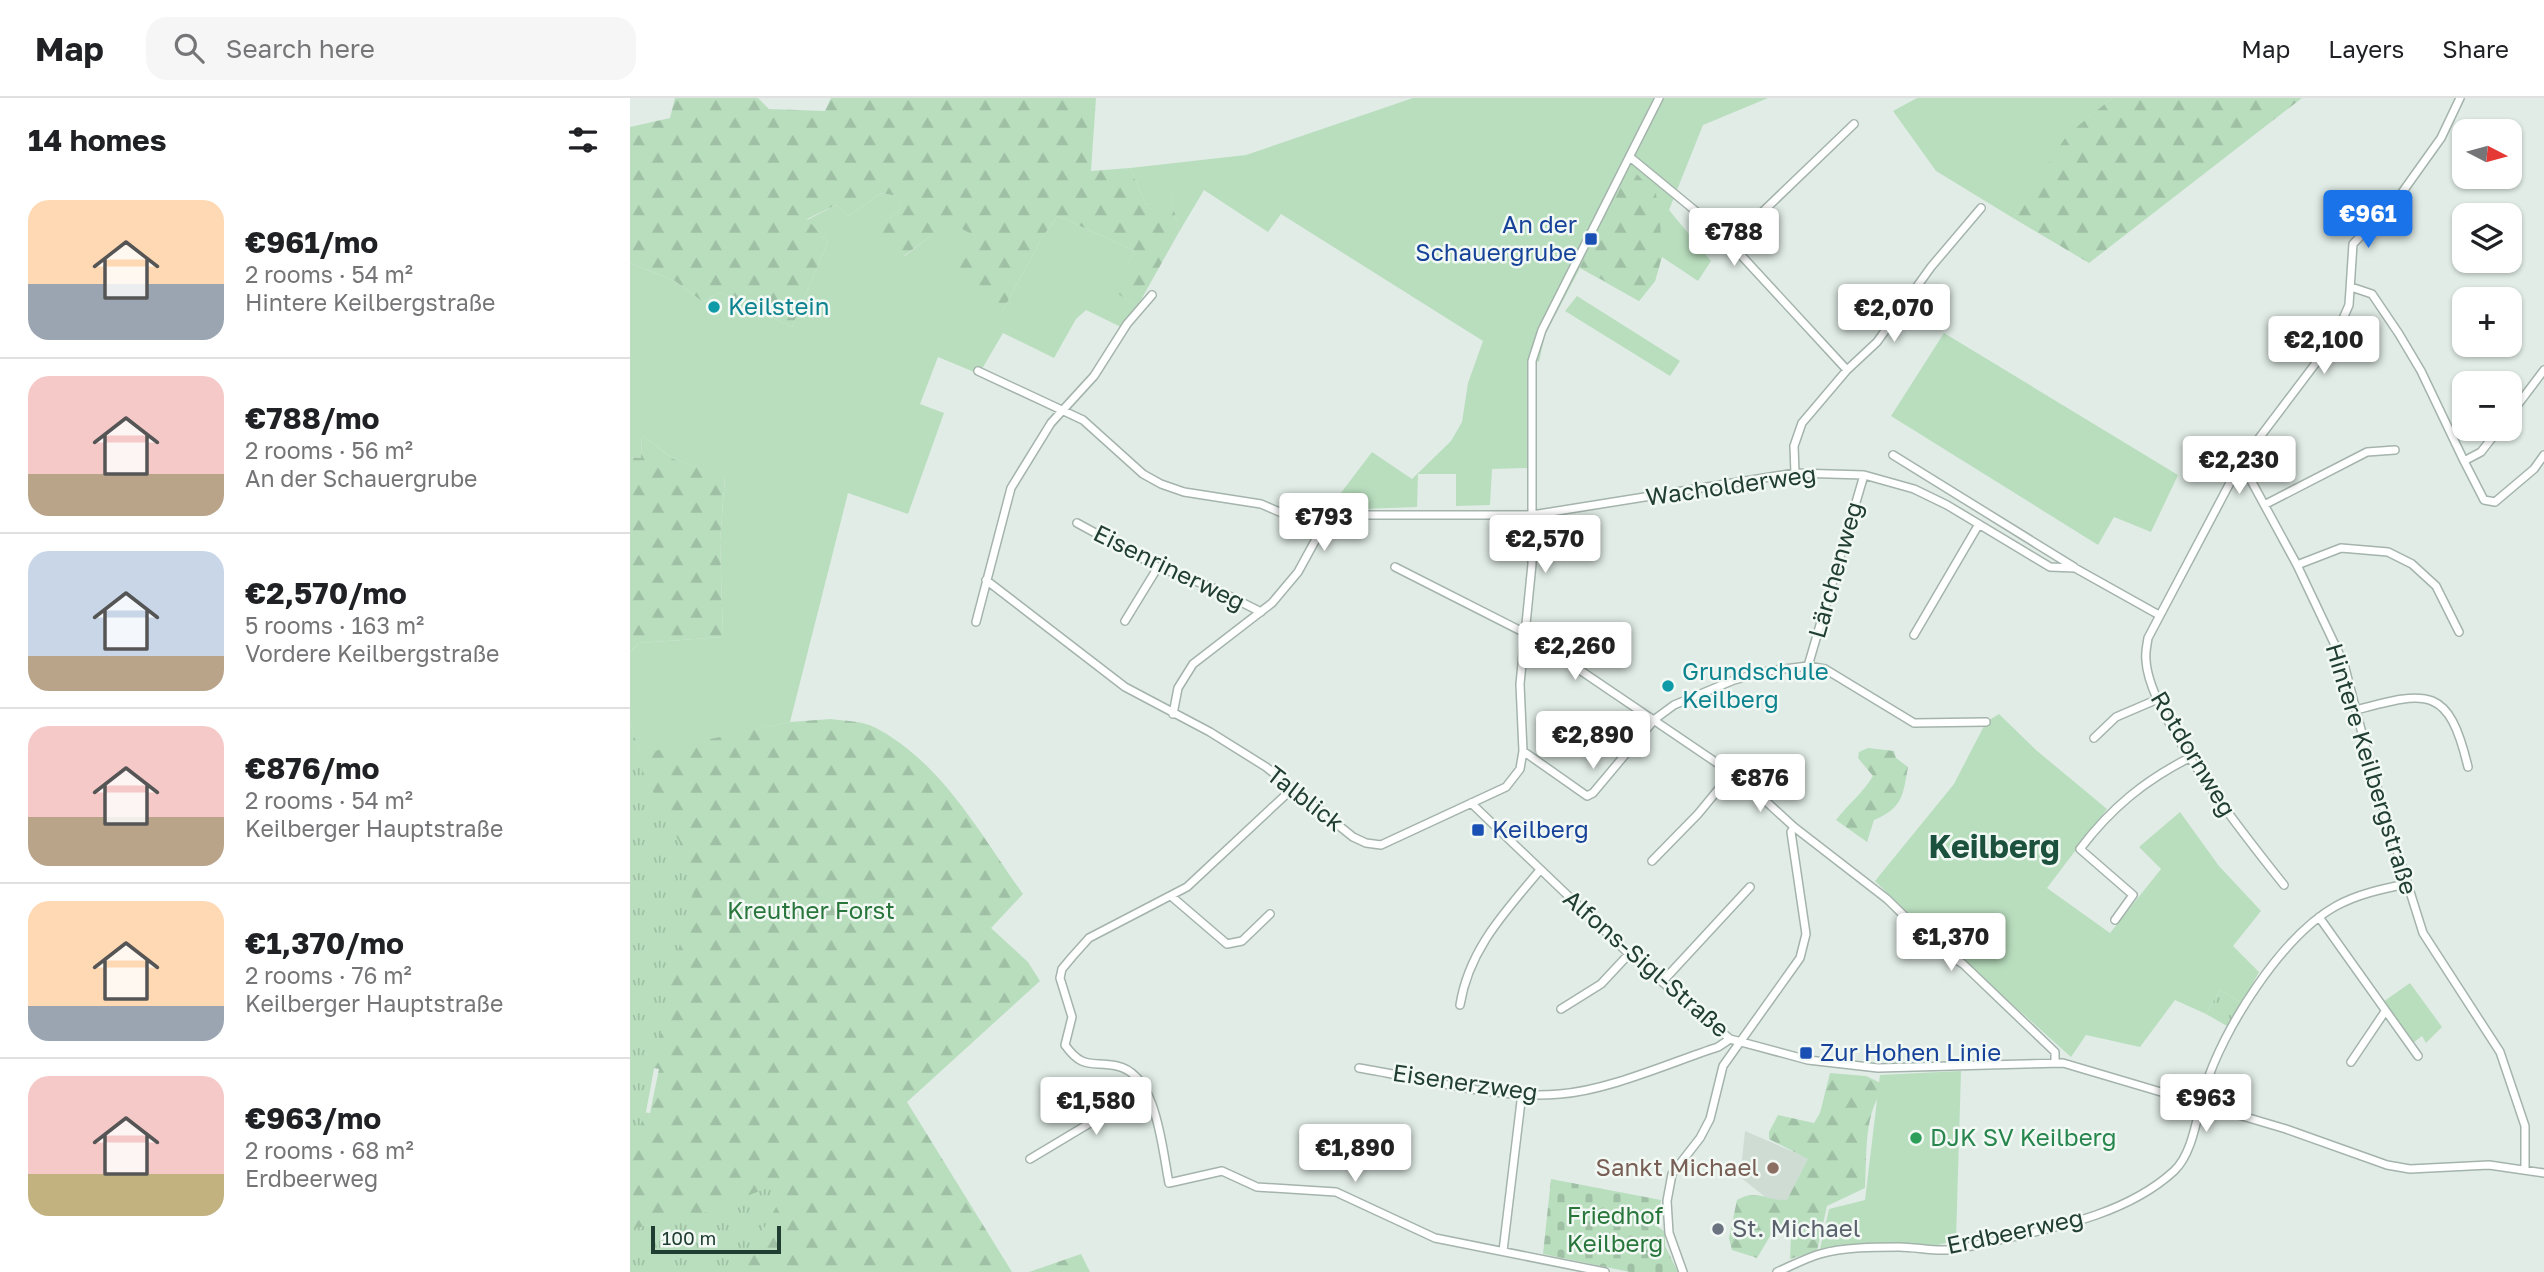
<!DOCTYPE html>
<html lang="en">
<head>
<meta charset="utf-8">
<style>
	body { margin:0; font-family:"Golos Text",sans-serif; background:#f6f6f6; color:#202124; height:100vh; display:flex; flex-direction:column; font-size:26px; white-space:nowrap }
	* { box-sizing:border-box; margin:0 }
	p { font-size:23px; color:#757577 }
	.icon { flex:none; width:38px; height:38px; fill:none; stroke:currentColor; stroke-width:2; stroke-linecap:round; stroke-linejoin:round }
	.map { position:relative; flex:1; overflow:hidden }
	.sheet { display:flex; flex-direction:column; background:#fff; width:630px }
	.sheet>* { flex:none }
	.needle { width:46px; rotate:96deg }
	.controls { position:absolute; left:1822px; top:21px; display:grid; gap:14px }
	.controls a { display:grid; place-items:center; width:70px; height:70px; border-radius:14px; background:#fff; box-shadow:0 2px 5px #0004; font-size:35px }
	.scale { position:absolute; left:21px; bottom:18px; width:130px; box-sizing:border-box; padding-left:7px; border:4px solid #213e32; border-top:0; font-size:19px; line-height:24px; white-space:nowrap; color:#213e32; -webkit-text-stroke:5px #f2f9f4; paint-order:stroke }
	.price { position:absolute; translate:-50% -60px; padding:0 16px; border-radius:7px; background:#fff; color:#222; font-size:23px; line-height:46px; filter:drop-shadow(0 2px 4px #0008) }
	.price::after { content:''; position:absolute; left:50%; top:42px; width:21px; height:16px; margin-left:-10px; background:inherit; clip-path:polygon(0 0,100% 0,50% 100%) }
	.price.current { background:#1a73e8; color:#fff }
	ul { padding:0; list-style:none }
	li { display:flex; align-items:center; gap:21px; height:175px; padding:0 28px }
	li+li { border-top:2px solid #e0e0e0 }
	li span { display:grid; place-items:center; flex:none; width:196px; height:140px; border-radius:21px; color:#555 }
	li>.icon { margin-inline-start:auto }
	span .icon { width:84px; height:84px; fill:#fffc; stroke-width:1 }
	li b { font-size:30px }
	h2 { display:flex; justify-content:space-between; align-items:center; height:84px; padding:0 28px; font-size:30px }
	header { display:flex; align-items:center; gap:42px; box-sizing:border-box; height:98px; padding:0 35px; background:#fff; border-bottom:2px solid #e0e0e0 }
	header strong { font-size:33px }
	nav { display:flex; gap:38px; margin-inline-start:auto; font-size:24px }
	.search { width:490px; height:63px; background:#f6f6f6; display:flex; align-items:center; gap:18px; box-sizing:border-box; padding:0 24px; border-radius:21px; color:#757577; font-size:26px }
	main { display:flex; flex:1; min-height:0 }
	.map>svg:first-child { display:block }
	.built { fill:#cfdcd4 }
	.grass { fill:#b9debe }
	.forest { fill:url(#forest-firs) }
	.cemetery { fill:url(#cemetery-stones) }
	.park { fill:url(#park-tufts) }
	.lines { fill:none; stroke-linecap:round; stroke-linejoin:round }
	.street-casing { stroke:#a4b4ac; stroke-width:10 }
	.street { stroke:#fff; stroke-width:7 }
	.transit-dot { fill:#1a4fb4; stroke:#f2f9f4; stroke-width:2.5 }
	.culture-dot { fill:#0f9aa8; stroke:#f2f9f4; stroke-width:2.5 }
	.leisure-dot { fill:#2e9e5b; stroke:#f2f9f4; stroke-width:2.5 }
	.education-dot { fill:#8d6e63; stroke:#f2f9f4; stroke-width:2.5 }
	.worship-dot { fill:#6b7280; stroke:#f2f9f4; stroke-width:2.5 }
	.labels { text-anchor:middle; stroke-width:5; stroke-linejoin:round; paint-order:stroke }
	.transit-label { font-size:24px; fill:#164399; stroke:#f2f9f4; text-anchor:start }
	.culture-label { font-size:24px; fill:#0d838f; stroke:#f2f9f4; text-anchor:start }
	.street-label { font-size:24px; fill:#213e32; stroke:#f2f9f4 }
	.park-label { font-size:24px; fill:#29763c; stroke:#f2f9f4 }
	.leisure-label { font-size:24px; fill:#27864d; stroke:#f2f9f4; text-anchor:start }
	.education-label { font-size:24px; fill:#785e54; stroke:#f2f9f4; text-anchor:end }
	.worship-label { font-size:24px; fill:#5b616d; stroke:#f2f9f4; text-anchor:start }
	.district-label { font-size:32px; font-weight:bold; fill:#1c513d; stroke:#f2f9f4 }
</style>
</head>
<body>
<header>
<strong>Map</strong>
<div class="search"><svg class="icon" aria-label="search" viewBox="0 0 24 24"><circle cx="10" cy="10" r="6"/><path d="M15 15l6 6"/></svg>Search here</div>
<nav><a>Map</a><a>Layers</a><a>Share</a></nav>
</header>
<main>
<section class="sheet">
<h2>14 homes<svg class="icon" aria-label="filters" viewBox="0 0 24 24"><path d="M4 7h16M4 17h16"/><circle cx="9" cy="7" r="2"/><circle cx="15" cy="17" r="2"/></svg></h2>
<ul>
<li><span style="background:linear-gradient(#ffd9b3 60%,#9aa5b1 0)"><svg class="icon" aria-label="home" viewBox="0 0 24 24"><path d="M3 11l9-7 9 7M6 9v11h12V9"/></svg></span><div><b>€961/mo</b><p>2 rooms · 54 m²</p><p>Hintere Keilbergstraße</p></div></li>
<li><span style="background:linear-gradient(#f6c9c9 70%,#b9a48a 0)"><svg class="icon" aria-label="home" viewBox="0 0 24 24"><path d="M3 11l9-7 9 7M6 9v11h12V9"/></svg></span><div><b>€788/mo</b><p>2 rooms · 56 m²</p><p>An der Schauergrube</p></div></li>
<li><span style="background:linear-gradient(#c9d6e8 75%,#b9a48a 0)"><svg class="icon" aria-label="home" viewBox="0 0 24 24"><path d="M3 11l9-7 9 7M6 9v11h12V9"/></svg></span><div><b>€2,570/mo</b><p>5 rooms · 163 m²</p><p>Vordere Keilbergstraße</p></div></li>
<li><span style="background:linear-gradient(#f6c9c9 65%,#b9a48a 0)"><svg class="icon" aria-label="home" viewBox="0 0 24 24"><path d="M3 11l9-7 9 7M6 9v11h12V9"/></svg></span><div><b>€876/mo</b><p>2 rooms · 54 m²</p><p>Keilberger Hauptstraße</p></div></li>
<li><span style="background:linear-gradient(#ffd9b3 75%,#9aa5b1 0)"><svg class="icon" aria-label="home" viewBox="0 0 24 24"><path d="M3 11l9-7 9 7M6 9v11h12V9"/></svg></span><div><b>€1,370/mo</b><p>2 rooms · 76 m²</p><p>Keilberger Hauptstraße</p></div></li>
<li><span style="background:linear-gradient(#f6c9c9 70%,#c2b280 0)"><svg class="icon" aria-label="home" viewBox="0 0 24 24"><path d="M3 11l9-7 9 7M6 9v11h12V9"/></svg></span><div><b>€963/mo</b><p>2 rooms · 68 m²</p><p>Erdbeerweg</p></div></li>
</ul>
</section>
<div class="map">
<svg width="1914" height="1174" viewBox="0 0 1914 1174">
	<defs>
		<pattern id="forest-firs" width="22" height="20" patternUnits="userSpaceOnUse" patternTransform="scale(1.75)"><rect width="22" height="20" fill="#b9debe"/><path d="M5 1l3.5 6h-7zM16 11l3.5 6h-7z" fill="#9fc0a4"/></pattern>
		<pattern id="cemetery-stones" width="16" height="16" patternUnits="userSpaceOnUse" patternTransform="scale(1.75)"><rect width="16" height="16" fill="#b9debe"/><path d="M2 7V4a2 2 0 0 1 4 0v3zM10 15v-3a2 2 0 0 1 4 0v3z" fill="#9fc0a4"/></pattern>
		<pattern id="park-tufts" width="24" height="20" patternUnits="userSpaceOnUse" patternTransform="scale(1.75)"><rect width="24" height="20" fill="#b9debe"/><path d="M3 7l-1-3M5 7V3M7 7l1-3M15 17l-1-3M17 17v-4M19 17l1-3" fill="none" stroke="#9fc0a4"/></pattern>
	</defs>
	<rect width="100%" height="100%" fill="#e1ece6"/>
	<!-- built -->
	<path class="built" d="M1115,1033L1180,1061L1153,1113L1110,1079Z"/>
	<!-- grass -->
	<path class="grass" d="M783,0H1138L1073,27L1039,112L1081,163L1068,183L1032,159L1025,183L1009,203L950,170L915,237L909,264L901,260L900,370L862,371L860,407L826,408V376H788L787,409L704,412V404L742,354L782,381L821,343L832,324L838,285L853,243L651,116L638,134L574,92L549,134L541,99L516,107L500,70L616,57Z
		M1287,0H1482L1439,36L1383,120L1306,73L1263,13Z
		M251,95L269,98L270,112L238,137L275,158L319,123L347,139L373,212L413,138L428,118L505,153L485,193L507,209L491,229L456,212L446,221L424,260L373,235L349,276L308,259L290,306L314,315L278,416L218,395L160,624L10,657L0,624V554L9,545L93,539L90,443L95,379L43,361L12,337L11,360L0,359V165L45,183L73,204L89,194L162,229L198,144L177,122L206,107L219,118Z
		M947,198L1050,263L1040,278L935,213Z
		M1314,235L1548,377L1521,434L1484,419L1468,447L1261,318Z
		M1369,616L1406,652L1477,711L1417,790L1480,835L1531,771L1509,749L1550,714L1589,768L1631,813L1603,848L1629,874L1612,905L1590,892L1576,916L1545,902L1510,949L1456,937L1441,959L1333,862L1305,841L1245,783L1324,686L1356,624Z
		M1780,885L1812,929L1796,945L1792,938L1783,945L1753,904Z
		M1331,973L1326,1142L1308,1147L1242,1146L1190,1151L1199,1111L1235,1102L1250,977Z"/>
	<!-- forest -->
	<path class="forest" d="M45,0H128L139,11L195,13L201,0H466L461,73L500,70L516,107L541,98L549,134L507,209L484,193L505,153L428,118L413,138L373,212L319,182L347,139L319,124L274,158L237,137L270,112L268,98L251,95L219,118L206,107L177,121L198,144L162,229L89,194L73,204L45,183L0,165V29L40,20Z
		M1482,0H1672L1459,165L1383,120L1437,37Z
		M1001,70L1026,96L1030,122L1032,158L1025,183L1009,203L950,169Z
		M12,337L43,361L95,378L90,443L93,539L9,545L0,554V359L11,360Z
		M201,621C214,623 232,623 244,629C312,664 350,736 393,796L361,830L398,864L410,883L277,1004L382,1174H0V1013L20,1015L29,971L0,965V624L10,656L160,624Z
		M1238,650L1264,653L1266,660L1278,669C1273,697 1273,710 1244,722L1237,744L1206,722C1218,706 1233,695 1243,678L1228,660L1229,654Z
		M1200,975L1236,978L1257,988C1233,1010 1237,1059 1235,1090L1197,1108L1187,1153L1160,1161L1161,1136L1142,1135L1127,1160L1102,1152L1099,1140L1107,1102C1127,1090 1136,1103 1157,1102L1178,1061L1139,1041V1034L1148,1017L1184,1025L1190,1015Z
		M451,1156L460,1174H399Z"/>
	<!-- cemetery -->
	<path class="cemetery" d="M921,1081L1031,1102L1027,1128L1035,1134V1148L1048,1174H1000L913,1156Z"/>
	<!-- park -->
	<path class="park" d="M0,640L2,653L67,778L39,890L16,1014L0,1051Z
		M1590,892L1612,905L1597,928L1576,916Z
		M163,1080L127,1142L114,1174H0V1131L66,1118Z"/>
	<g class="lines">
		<!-- street casing -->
		<g class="street-casing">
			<path id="street" d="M1000,59L1085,129L1217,272
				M1099,146L1224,26
				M1721,189L1742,196L1769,236L1791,273L1834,363L1851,354L1869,331
				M348,273L453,322L513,376L531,386L554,394L631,406L691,432
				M1880,317L1914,272
				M1263,357L1444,469
				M1834,363L1854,402L1865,404L1904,371L1914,357
				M1611,364L1667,467L1714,566L1741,670L1793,835L1870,954L1895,1028V1070
				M1165,375L1164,348L1172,325L1217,272L1247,244L1301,169L1351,110
				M1636,406L1737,354L1765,352
				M447,425L528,469L581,489L631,514
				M1667,467L1711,450L1758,454L1782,466L1806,488L1829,534
				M765,469L895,535L1115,684L1164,729L1257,801L1304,847L1333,866L1425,954V965
				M356,482L495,589L580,634L636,669L723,739L736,745L751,747L876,689L890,671L893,653L890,586L902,466V263L912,232L1029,0
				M495,523L528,469
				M346,524L381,390L421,325L464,278L497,226L522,197
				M1284,537L1349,426
				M1178,568L1234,377
				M1726,612C1799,592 1819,589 1838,669
				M543,616L548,590L563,566L642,505L668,474L691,432L704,419L715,417H902L1165,375L1234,377L1284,391L1317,407L1420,469L1445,470L1529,517
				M1464,640L1486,619L1528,601
				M893,653L957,698L963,695L1025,621L1044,607L1104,582L1138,573L1178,568L1195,571L1284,625L1356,624
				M663,690L557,789L459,840L442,859L432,871L430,880L442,919L435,947C453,972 461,963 487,968C527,976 532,1051 539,1085L592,1073L627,1089L706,1094L805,1140L975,1174
				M841,705L999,856L1100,941L1178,962L1248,970L1433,965L1656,1031L1757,1067L1780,1071L1859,1067L1914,1075
				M1022,763L1068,716L1101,676
				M1654,787C1618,742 1518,617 1516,562C1515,555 1517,547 1518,540L1611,364L1704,241L1719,207L1723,146L1771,96L1811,40L1830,0
				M541,798L597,846L612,843L640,816
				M1689,819L1788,958
				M1485,822L1503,797L1450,751C1481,710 1515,682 1561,659
				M1033,883L1120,789
				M830,907C839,851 875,814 910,772
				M931,911L971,886L999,856
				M1721,964L1754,915
				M729,970C792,980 866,1002 930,996C980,992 1039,965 1088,949L1100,941
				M400,1061L515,992
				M873,1153L892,995
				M1053,1174L1039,1135L1037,1103L1042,1076L1070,1040L1080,1021L1093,968L1170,860L1176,836L1161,734L1164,729
				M1147,1174C1161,1168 1176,1160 1190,1156C1213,1149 1246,1149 1269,1149C1285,1149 1301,1153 1317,1152C1334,1151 1352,1145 1369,1142C1428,1129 1497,1116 1544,1073C1564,1054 1567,1015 1575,990C1592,932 1652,838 1706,808C1728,796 1752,791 1776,786"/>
		</g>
		<!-- street -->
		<use href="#street" class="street"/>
	</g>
	<!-- markers -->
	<g class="transit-dot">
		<rect x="954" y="134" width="14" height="14" rx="3.5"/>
		<rect x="841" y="725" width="14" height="14" rx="3.5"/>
		<rect x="1169" y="948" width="14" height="14" rx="3.5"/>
	</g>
	<g class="culture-dot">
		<circle cx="84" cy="209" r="7"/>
		<circle cx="1038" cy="588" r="7"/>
	</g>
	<circle class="leisure-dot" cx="1286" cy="1040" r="7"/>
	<circle class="education-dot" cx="1143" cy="1070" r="7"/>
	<circle class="worship-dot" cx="1088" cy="1131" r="7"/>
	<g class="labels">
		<!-- transit labels -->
		<g class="transit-label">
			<text x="947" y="135" text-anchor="end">An der<tspan x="947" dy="28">Schauergrube</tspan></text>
			<text x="862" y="740">Keilberg</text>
			<text x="1190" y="963">Zur Hohen Linie</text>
		</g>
		<!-- culture labels -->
		<g class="culture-label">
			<text x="98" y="217">Keilstein</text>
			<text x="1052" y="582">Grundschule<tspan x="1052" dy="28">Keilberg</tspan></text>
		</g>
		<!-- street labels -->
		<g class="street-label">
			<text transform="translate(1101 388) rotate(-8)" y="8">Wacholderweg</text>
			<text transform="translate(539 470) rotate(26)" y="8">Eisenrinerweg</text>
			<text transform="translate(1206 472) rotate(-74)" y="8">Lärchenweg</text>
			<text transform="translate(1563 656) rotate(59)" y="8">Rotdornweg</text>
			<text transform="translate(1741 671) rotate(73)" y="8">Hintere Keilbergstraße</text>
			<text transform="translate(675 701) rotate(38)" y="8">Talblick</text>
			<text transform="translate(1016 866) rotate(41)" y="8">Alfons-Sigl-Straße</text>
			<text transform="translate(835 985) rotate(8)" y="8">Eisenerzweg</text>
			<text transform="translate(1385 1134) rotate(-12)" y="8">Erdbeerweg</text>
		</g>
		<!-- park labels -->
		<g class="park-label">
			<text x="181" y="821">Kreuther Forst</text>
			<text x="985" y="1126">Friedhof<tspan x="985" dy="28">Keilberg</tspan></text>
		</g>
		<!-- leisure labels -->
		<g class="leisure-label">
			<text x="1300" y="1048">DJK SV Keilberg</text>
		</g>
		<!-- education labels -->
		<g class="education-label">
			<text x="1129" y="1078">Sankt Michael</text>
		</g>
		<!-- worship labels -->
		<g class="worship-label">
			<text x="1102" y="1139">St. Michael</text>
		</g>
		<!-- district labels -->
		<g class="district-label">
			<text x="1364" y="760">Keilberg</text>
		</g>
	</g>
</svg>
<div class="controls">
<a><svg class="needle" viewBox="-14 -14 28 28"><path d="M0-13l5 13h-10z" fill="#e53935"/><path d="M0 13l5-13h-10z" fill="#757577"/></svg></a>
<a><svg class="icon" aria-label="layers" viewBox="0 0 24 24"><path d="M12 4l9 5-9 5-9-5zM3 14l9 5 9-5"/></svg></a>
<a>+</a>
<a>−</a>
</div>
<div class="scale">100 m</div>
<b class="price current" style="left:1738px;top:152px">€961</b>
<b class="price" style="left:1104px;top:170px">€788</b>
<b class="price" style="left:1264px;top:246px">€2,070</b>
<b class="price" style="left:1694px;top:278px">€2,100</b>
<b class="price" style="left:1609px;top:398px">€2,230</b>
<b class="price" style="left:694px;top:455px">€793</b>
<b class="price" style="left:915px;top:477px">€2,570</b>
<b class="price" style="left:945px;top:584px">€2,260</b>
<b class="price" style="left:963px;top:673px">€2,890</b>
<b class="price" style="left:1130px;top:716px">€876</b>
<b class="price" style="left:1321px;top:875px">€1,370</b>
<b class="price" style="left:1576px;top:1036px">€963</b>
<b class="price" style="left:466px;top:1039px">€1,580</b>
<b class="price" style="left:725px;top:1086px">€1,890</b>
</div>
</main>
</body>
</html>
